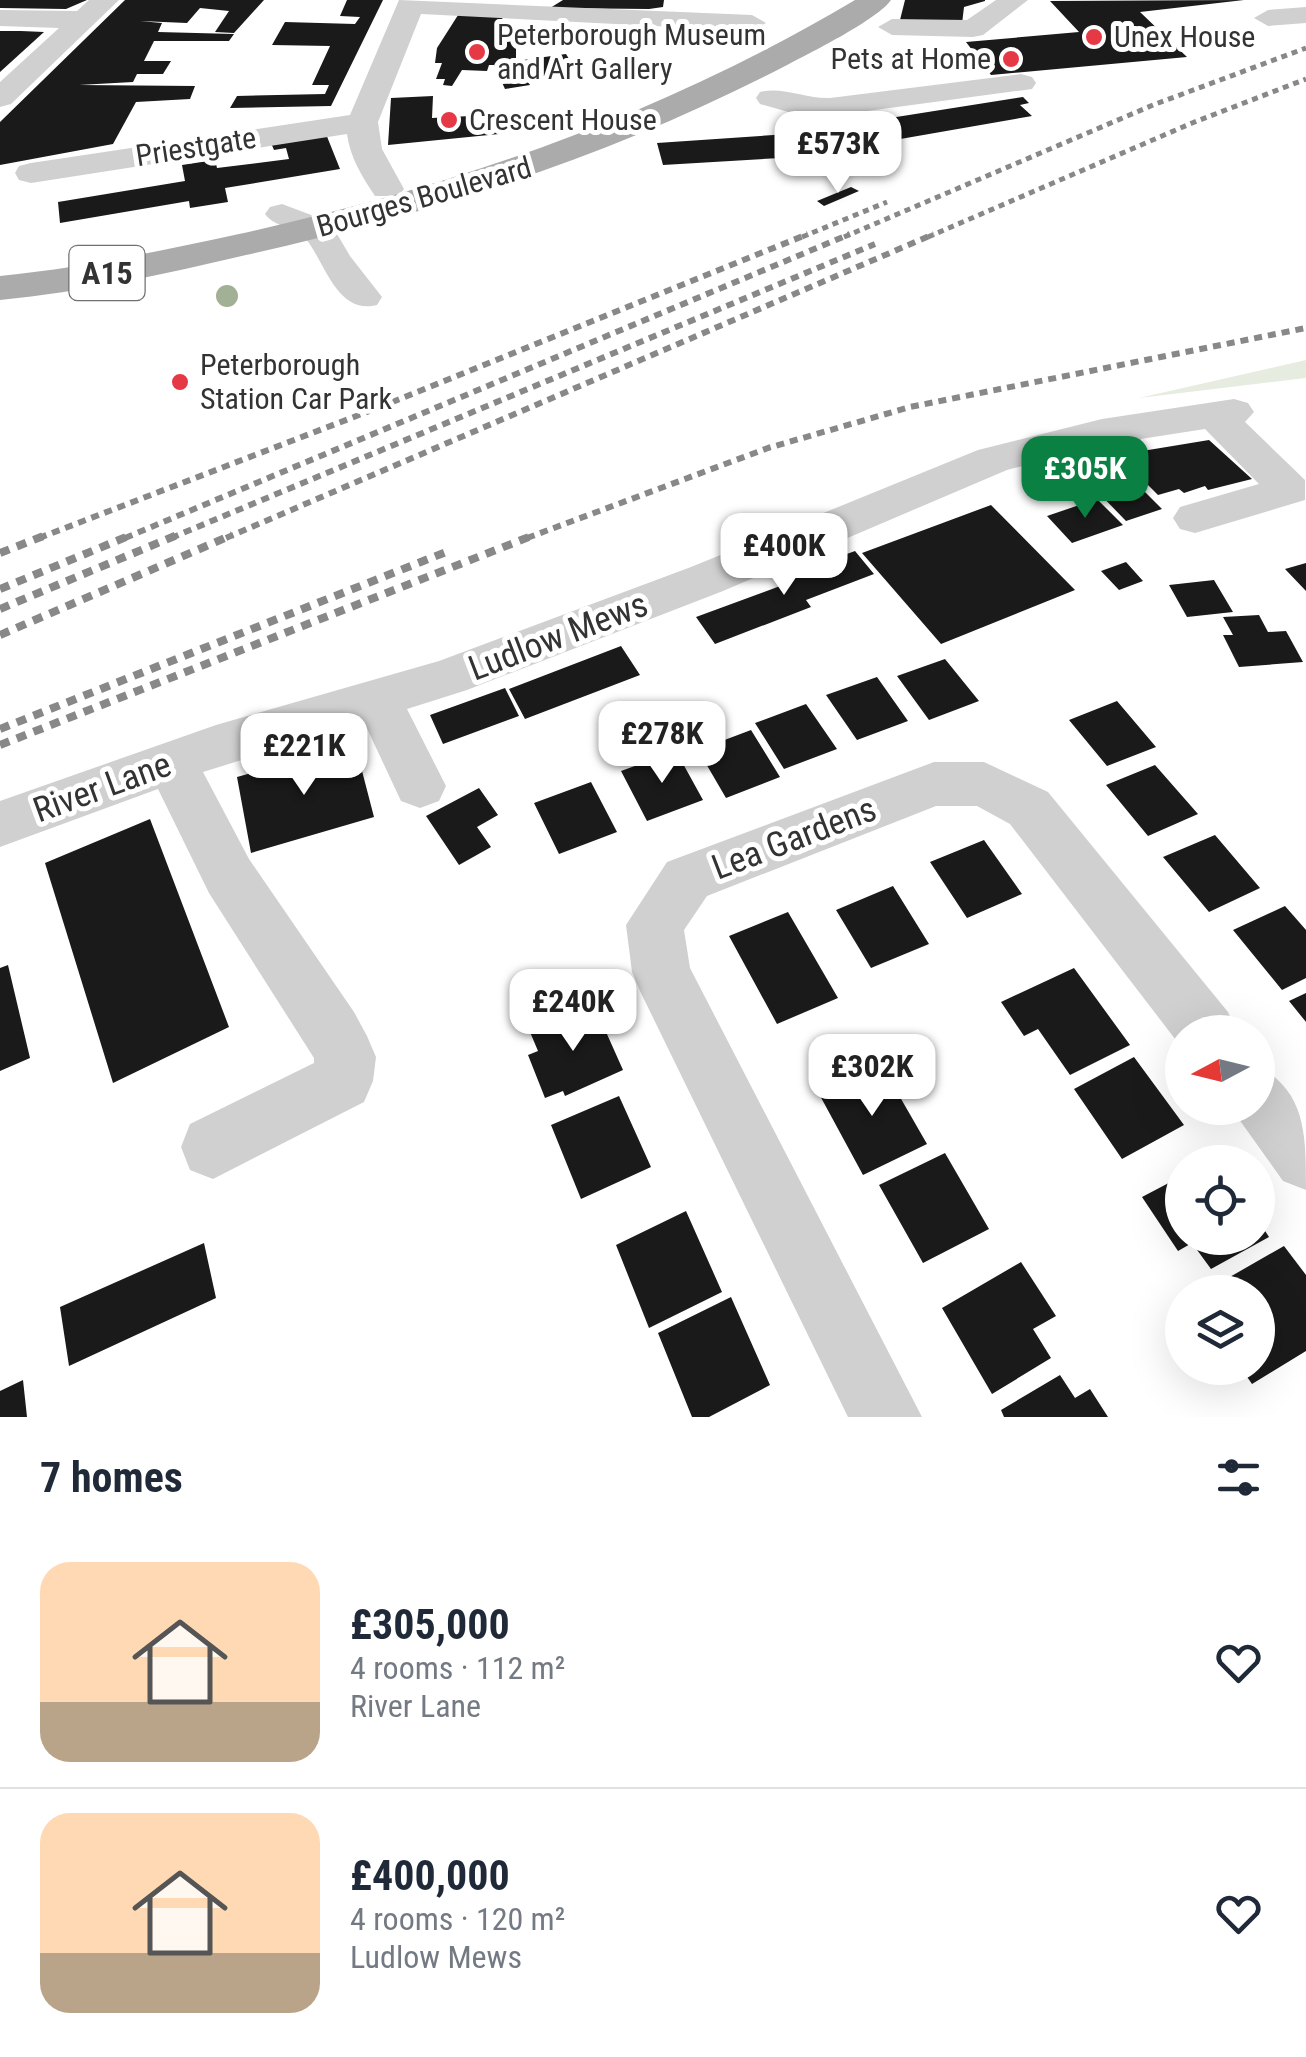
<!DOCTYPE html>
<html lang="en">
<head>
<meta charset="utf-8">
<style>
	body { margin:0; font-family:"Roboto Condensed",sans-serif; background:#f6f6f7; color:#1f2937; height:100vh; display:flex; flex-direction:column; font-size:38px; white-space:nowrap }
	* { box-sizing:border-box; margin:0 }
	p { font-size:32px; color:#747a83 }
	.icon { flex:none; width:55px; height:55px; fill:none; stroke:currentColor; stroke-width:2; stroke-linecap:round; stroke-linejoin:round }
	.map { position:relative; height:1417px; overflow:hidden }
	.drawer { display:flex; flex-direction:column; background:#fff; flex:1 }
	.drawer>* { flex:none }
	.needle { width:65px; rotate:263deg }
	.controls { position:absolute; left:1165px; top:1015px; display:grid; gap:20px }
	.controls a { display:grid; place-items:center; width:110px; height:110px; border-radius:50%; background:#fff; box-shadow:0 10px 40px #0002; font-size:50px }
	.price { position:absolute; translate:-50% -85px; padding:0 22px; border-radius:20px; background:#fff; color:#222; font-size:32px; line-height:65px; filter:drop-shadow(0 2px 5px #0008) }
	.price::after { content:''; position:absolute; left:50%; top:60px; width:30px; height:22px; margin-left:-15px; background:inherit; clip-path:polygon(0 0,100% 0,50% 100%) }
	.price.current { background:#0b8043; color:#fff }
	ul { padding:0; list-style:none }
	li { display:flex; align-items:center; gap:30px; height:250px; padding:0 40px }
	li+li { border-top:2px solid #e0e1e3 }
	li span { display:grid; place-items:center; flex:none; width:280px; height:200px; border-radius:30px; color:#555 }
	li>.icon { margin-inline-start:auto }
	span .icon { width:120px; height:120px; fill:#fffc; stroke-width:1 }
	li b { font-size:42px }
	h2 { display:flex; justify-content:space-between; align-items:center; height:120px; padding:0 40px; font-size:42px }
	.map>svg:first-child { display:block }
	.green { fill:#e6ecdf }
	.building { fill:#1a1a1a }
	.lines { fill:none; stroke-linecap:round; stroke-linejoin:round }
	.minor { fill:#d0d0d0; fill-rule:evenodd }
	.major { fill:#ababab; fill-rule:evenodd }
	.rail-far2 { stroke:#888; stroke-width:5; stroke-dasharray:6 5; stroke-linecap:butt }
	.rail-far1 { stroke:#888; stroke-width:6; stroke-dasharray:8 6; stroke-linecap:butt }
	.rail { stroke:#888; stroke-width:8; stroke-dasharray:10 8; stroke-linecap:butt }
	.tree { fill:#a2b095 }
	.poi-dot { fill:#e63946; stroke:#fff; stroke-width:4 }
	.labels { text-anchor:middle; stroke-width:10; stroke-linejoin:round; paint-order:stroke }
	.far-poi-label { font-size:30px; fill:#333; stroke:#fff; text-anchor:start }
	.far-street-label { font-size:30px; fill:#333; stroke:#fff }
	.shield { fill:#fff; stroke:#707070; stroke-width:2.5 }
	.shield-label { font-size:32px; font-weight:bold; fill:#333 }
	.street-label { font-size:35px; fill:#333; stroke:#fff }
</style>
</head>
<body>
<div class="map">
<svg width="1306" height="1417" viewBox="0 0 1306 1417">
	<rect width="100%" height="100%" fill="#fff"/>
	<!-- green -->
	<path class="green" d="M1306,360V378L1139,398Z"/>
	<!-- building -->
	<path class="building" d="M0,0H87L66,9L0,8Z
		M125,0H264L234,33L215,32L229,11L200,8L187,23L140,21L162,23L158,32L234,34L229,41H154L144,61H171L163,74H137L133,82L79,85L195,86L190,99L136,102L113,144L0,165V122Z
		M347,0H383L331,106L230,108L237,96L325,94L329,85H312L330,46L272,45L285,22L355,24L360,17L340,16Z
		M563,0H664L663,7L649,9L550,8Z
		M905,0H985V1L964,7L962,24L900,20Z
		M1244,0L1140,12L1187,57L991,75L966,42L1079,32L1050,1Z
		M460,12L504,13L497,36L519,37L521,29L546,30L544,39L549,45L516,48V61L566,54L580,77L558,81L555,74L526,79L530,85L505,89L494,65H489L487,71L462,70L452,86L443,85L445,79H436L442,63H435L437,48Z
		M0,31H21L44,32L0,72Z
		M433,96L432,118L509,114V123H499V134L388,145L391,98Z
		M1023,97L1029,103L1020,105L1032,116L797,157L663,165L657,143L789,134Z
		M326,134L340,169L225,188L228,202L190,208L189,201L60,223L58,202L185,181L182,165L215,160L217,168L289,159L286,148L274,150L271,143Z
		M851,187L859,191L824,206L817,201Z
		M1209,440L1252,479L1208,490L1205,486L1184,493L1179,489L1158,495L1118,455Z
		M1130,477L1162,509L1126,521L1095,489Z
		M1097,499L1123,525L1072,543L1047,516Z
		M991,505L1075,590L941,644L862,553Z
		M855,551L874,574L806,600L811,607L715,644L696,617L791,582L787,576Z
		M1126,562L1143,581L1119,590L1101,571Z
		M1306,563V591L1285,569Z
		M1214,580L1233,612L1187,617L1169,585Z
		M1259,615L1268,632L1286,631L1303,662L1239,667L1223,635H1233L1223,617Z
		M621,646L640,675L525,719L509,689Z
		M945,659L979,701L929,720L897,676Z
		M877,677L908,721L857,740L826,695Z
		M505,688L519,716L443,744L430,715Z
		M1117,701L1156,747L1107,766L1069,720Z
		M806,704L837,749L784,769L755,723Z
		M751,730L780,777L726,798L698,750Z
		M355,744L374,817L251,853L237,777Z
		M676,751L703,800L647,821L621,771Z
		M1155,765L1198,814L1148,836L1106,785Z
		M591,782L617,832L559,854L534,803Z
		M479,788L498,815L477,827L491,847L459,865L426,816Z
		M150,819L229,1027L113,1083L45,863Z
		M1215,835L1260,888L1209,912L1163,857Z
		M984,840L1022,894L967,918L930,862Z
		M893,886L929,944L871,968L836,910Z
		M1285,906L1306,930V978L1282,990L1233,930Z
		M788,912L838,998L777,1024L729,936Z
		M8,965L30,1058L0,1071V968Z
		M1074,968L1130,1045L1070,1075L1038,1029L1024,1036L1001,1002Z
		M1306,993V1022L1289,1001Z
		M594,1005L623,1070L565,1096L563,1091L545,1098L528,1055L538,1051L530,1032Z
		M1134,1057L1184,1125L1122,1159L1074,1089Z
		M881,1064L927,1144L863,1175L818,1092Z
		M619,1096L651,1167L581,1199L551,1125Z
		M945,1153L989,1229L923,1263L879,1185Z
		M1182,1176V1238H1258V1220L1269,1237L1211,1269L1192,1243L1178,1251L1142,1197Z
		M686,1211L722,1292L649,1328L616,1245Z
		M204,1243L216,1298L69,1366L60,1307Z
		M1284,1246L1306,1275V1351L1252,1384L1241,1368H1258V1292H1229L1221,1282Z
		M1021,1262L1056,1316L1033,1329L1051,1358L992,1394L942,1308Z
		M731,1297L770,1385L709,1417H692L658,1333Z
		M1060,1375L1075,1398L1090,1389L1108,1417H1004L1001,1410Z
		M23,1380L27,1417H0V1391Z"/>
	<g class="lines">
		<!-- minor -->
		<path class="minor" d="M89,0H119L11,104L0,107V82L59,28L0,26V10L77,11Z
			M399,0L752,15L766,23L752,31L421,14L378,122L382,149L404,189L399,196H375C362,177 350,157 347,134L31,183L19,180L15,173L19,166L31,163L350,115Z
			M996,0H1028L983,35L973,37L892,35L878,27L892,19L967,20Z
			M1306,7V23L1268,26L1254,18L1268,10Z
			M1021,74L1032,77L1036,83L1032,89L830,116L806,117L760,104L756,98L760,92C782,86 807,99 830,98Z
			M282,204L330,222L350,256L382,297L377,305C337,315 326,264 306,239C296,226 275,228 265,214L270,207Z
			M1234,399L1248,403L1254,412L1245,422L1305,480V500L1195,533L1180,529L1173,518L1180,507L1259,484L1205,429L1102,445L1007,470L723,591L467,690L407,709L446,786L439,801L420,808L401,801L364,722L203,772L249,859L354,1012L367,1036L376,1057L373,1081L364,1102L213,1179L190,1170L181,1147L190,1124L314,1063V1058L209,893L158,789L0,847V801L216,725L439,661L691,567L978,450L1102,419Z
			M934,762H984L1048,792L1228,1012L1237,1032H1182V1048L1010,824L977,806H936L707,896L684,930L690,968L922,1417H848L640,991L632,972L626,925L667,862Z
			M1258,1066C1306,1092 1306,1134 1306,1190L1283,1181L1231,1108H1258Z"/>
		<!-- major -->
		<path class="major" d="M855,0H891C878,19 812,52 789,64C617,154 435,213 246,255C165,274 83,292 0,300V276C81,268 160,251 239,234C457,186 663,114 855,0Z"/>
		<!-- rail-far2 -->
		<path class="rail-far2" d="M802,237L887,202
			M844,237L1153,105L1306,48
			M928,237L1192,123L1306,79"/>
		<!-- rail-far1 -->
		<path class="rail-far1" d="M39,538L385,405L808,234
			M125,538L850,234
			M171,538L875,244
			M226,538L934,234
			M527,538L768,448L910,407L1306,328"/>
		<!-- rail -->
		<path class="rail" d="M0,553L46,535
			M0,589L131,535
			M0,609L177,535
			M0,635L232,535
			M0,729L451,550
			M0,745L534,535"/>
	</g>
	<!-- trees -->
	<circle class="tree" cx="227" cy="296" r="11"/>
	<!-- markers -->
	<g class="poi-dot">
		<circle cx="1094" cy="37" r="10"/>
		<circle cx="477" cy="52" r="10"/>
		<circle cx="1011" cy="59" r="10"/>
		<circle cx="449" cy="120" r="10"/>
		<circle cx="180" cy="382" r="10"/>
	</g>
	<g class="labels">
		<!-- far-poi labels -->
		<g class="far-poi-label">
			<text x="497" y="45">Peterborough Museum<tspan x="497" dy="34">and Art Gallery</tspan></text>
			<text x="1114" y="47">Unex House</text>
			<text x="991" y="69" text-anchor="end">Pets at Home</text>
			<text x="469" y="130">Crescent House</text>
			<text x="200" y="375">Peterborough<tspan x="200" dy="34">Station Car Park</tspan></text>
		</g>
		<!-- far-street labels -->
		<g class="far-street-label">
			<text transform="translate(196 147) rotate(-9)" y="10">Priestgate</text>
			<text transform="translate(424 197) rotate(-16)" y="10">Bourges Boulevard</text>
		</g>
		<!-- shield labels -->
		<rect class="shield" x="69.5" y="246" width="75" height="54" rx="8"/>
		<g class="shield-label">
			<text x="107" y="284">A15</text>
		</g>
		<!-- street labels -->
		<g class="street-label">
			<text transform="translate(558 636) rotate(-21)" y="12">Ludlow Mews</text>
			<text transform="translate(102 787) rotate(-20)" y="12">River Lane</text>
			<text transform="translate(794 838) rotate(-21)" y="12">Lea Gardens</text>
		</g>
	</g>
</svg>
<div class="controls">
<a><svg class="needle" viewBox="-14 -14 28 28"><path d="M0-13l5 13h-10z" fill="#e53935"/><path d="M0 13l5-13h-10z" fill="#747a83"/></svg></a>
<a><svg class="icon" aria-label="locate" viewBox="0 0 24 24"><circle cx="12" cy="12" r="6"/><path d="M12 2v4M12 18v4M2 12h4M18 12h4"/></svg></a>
<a><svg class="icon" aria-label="layers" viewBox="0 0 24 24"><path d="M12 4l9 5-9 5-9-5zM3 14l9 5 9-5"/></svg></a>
</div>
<b class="price" style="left:838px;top:196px">£573K</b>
<b class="price current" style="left:1085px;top:521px">£305K</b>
<b class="price" style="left:784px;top:598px">£400K</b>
<b class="price" style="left:662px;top:786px">£278K</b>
<b class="price" style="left:304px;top:798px">£221K</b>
<b class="price" style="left:573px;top:1054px">£240K</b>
<b class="price" style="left:872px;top:1119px">£302K</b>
</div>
<section class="drawer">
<h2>7 homes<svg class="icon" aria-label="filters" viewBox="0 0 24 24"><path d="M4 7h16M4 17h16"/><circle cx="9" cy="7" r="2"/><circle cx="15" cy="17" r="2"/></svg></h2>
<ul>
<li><span style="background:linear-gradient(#ffd9b3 70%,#b9a48a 0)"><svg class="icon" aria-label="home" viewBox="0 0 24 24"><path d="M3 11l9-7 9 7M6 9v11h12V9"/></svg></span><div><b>£305,000</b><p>4 rooms · 112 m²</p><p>River Lane</p></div><svg class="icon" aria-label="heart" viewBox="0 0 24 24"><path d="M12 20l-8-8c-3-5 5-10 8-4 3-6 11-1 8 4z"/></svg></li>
<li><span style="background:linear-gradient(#ffd9b3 70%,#b9a48a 0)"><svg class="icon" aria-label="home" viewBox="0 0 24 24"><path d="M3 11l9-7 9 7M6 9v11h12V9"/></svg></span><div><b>£400,000</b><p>4 rooms · 120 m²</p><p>Ludlow Mews</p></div><svg class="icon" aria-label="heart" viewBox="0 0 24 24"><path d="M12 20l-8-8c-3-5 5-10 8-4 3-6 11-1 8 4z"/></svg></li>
</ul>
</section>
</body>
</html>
